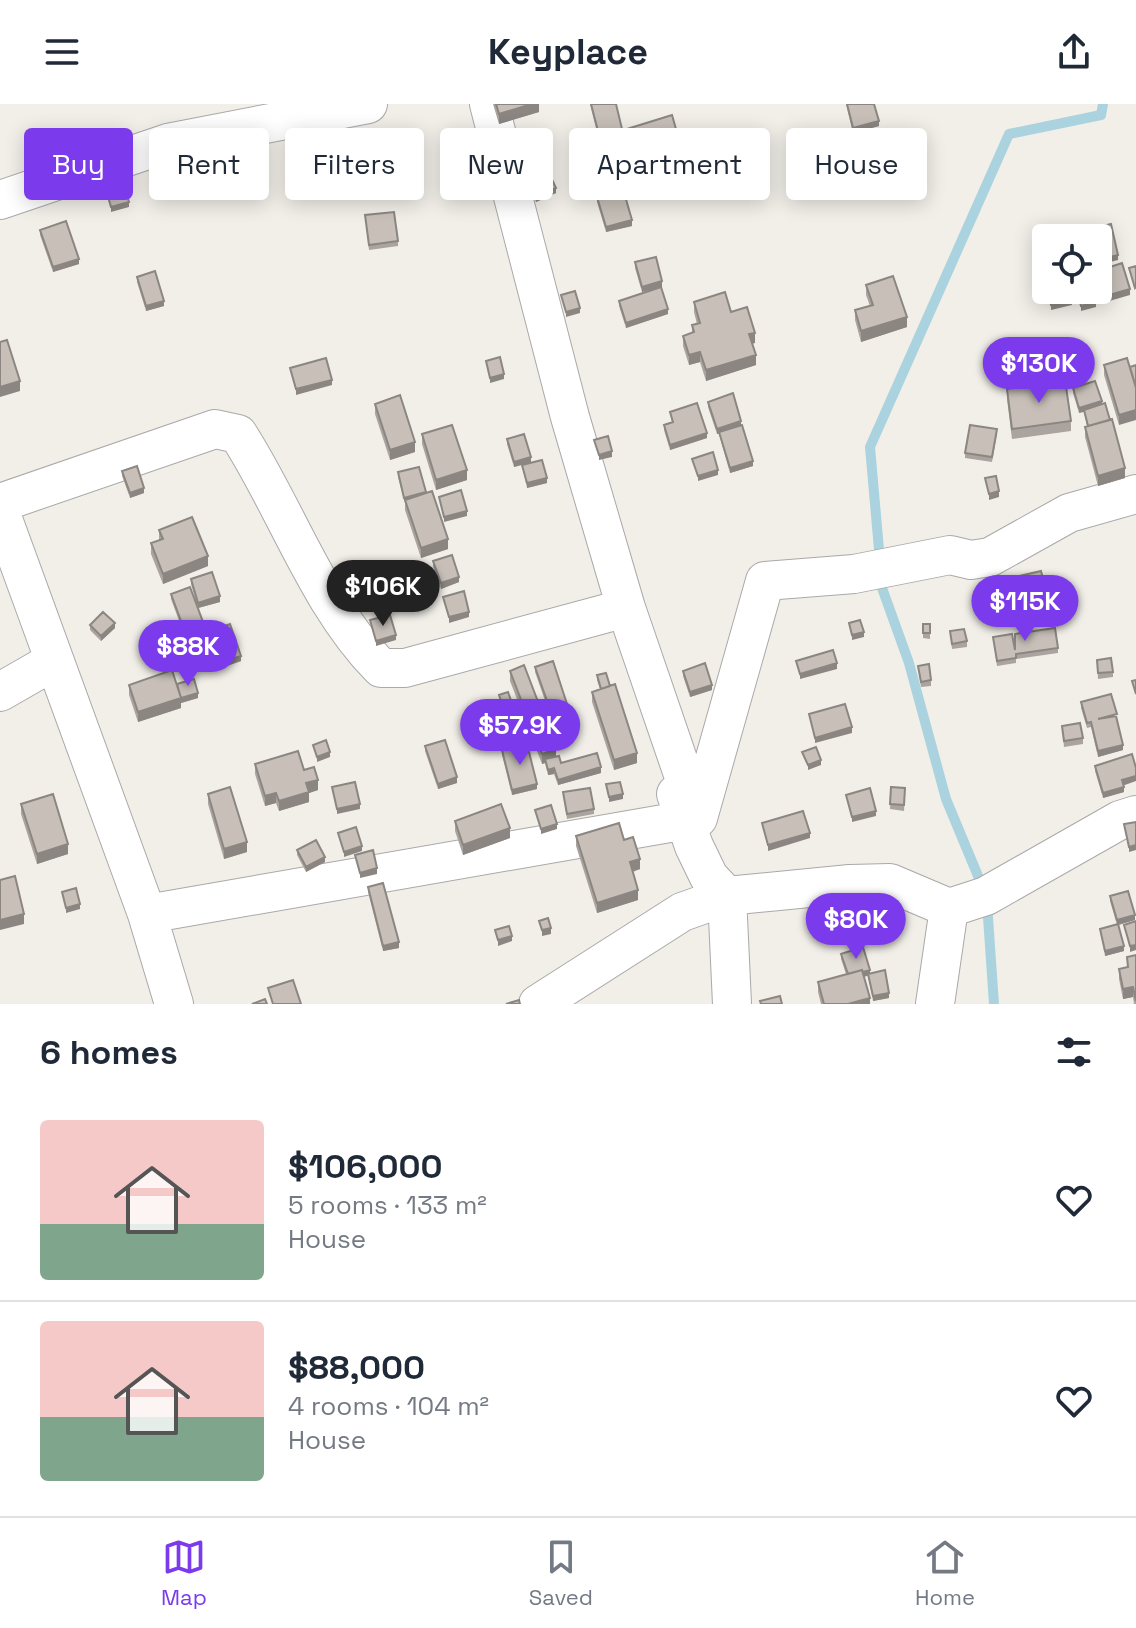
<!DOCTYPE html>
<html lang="en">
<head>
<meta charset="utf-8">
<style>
	body { margin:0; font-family:"Space Grotesk",sans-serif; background:#f6f6f7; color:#1f2937; height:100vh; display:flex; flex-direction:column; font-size:30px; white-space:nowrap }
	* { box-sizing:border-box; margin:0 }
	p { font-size:26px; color:#747a83 }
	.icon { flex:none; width:44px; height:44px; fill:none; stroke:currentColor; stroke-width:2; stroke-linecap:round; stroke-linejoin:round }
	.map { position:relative; height:900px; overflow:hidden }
	.details { display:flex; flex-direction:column; background:#fff; flex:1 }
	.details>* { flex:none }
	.hud { position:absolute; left:24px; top:24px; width:1088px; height:72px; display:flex; gap:16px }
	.controls { position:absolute; left:1032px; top:120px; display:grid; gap:16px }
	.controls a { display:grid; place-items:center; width:80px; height:80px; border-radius:8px; background:#fff; box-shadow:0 4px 20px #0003; font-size:40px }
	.price { position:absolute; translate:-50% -68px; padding:0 18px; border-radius:28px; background:#7c3aed; color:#fff; font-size:26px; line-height:52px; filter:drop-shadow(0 2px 4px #0008) }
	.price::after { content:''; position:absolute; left:50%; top:48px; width:24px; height:18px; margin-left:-12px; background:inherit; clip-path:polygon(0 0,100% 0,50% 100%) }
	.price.current { background:#222; color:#fff }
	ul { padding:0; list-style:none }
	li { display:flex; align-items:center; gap:24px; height:200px; padding:0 40px }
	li+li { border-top:2px solid #e0e1e3 }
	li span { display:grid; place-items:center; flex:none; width:224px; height:160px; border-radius:8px; color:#555 }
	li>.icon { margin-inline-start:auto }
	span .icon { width:96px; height:96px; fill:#fffc; stroke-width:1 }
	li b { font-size:34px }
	h2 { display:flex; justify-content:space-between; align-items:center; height:96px; padding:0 40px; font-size:34px }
	.tag { padding:0 28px; border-radius:8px; background:#fff; box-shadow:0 4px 20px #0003; font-size:28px; line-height:72px }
	.tag.current { background:#7c3aed; color:#fff }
	header { display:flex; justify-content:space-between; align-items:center; height:104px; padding:0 40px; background:#fff; font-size:36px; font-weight:800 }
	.tabs { display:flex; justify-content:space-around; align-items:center; height:112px; border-top:2px solid #e0e1e3; background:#fff; font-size:22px; color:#747a83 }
	.tabs a { display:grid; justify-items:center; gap:4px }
	.tabs .current { color:#7c3aed }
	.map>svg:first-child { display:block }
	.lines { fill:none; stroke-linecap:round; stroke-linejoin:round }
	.stream { stroke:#aad3df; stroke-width:10 }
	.minor-casing { stroke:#a9a9a9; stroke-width:40 }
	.minor { stroke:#fff; stroke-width:38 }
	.wall { fill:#aba49e }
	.shaded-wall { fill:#8b8681 }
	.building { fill:#c7bfb8; stroke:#8b8681; stroke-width:2 }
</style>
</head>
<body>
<header><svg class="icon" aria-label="menu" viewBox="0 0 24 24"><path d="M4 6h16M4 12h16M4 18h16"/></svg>Keyplace<svg class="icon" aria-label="share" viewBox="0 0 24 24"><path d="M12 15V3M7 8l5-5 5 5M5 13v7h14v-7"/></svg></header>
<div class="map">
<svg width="1136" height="900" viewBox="0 0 1136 900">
	<rect width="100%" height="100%" fill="#f2efe9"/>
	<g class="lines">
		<!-- stream -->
		<path class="stream" d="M880,457L870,343L1009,30L1101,11L1103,0
			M881,473L882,484L909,559L946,695L983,784
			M987,799L994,900"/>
		<!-- minor casing -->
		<g class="minor-casing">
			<path id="minor" d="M489,0L570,313L626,504L698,714
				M0,96L168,39L368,0
				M0,399L215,325L238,330C287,406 317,499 381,564H405L626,504
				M0,407L147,810L174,900
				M0,588L54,557
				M676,690L694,742L709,773L727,792L850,780L890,779L949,804L986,792L1120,716L1136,711
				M698,714L765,477L854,470L950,451L971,456L990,453L1069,409L1136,390
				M147,810L698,714
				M538,900L682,808L727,792L732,900
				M935,900L949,804"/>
		</g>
		<!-- minor -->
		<use href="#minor" class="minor"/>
	</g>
	<!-- wall -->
	<path class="wall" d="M493,0H539V8L499,20Z
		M590,0H616L622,30L599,36Z
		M846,0H874L879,22L853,29Z
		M627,25L680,49L636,62L627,35Z
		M580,50L629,66L588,80L580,55Z
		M618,70L642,85L624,91L632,122L606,128L597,98V93L622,86L618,75Z
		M527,73L556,89L536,98L527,79Z
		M365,111L398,137V142L369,146Z
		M40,126L79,160L53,168L40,131Z
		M635,158L662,183H661L668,210L626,224L619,202V197L659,183L642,188L635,164Z
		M137,173L164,202L146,207L137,178Z
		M866,181L907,223L861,238L855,216V206L870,202L866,191Z
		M694,198L731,208L755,239L752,240L756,261L706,277L700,258L689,261L683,242V232L692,229V221L697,220L694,208Z
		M1127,254L1119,321L1104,271V261Z
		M1073,284L1102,301L1125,374L1098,382L1085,333V323L1087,322L1084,308L1079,309L1073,289Z
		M1007,285L1071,317V327L1012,335L1007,295Z
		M708,298L741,321L753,362L730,369L719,330H717L708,303Z
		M375,300L415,348L390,356L375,310Z
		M670,308L707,334L670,346L664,326V321L672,319Z
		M422,330L467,376L436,386L422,340Z
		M997,330L992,358L965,354V349Z
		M507,335L531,358L547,379L527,384L522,361L514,363L507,340Z
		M122,367L144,389L130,394L122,372Z
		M398,368L426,389L448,445L421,454L405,406V399L398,373Z
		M159,426L208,462L163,480L151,450V439L159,436Z
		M433,457L459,478L441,485L433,463Z
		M1019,472L1052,515L1031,521L1019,478Z
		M191,475L220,498L198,504L203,523L201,524L207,547L192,552L171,495V490L197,502L191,480Z
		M923,520H930V535L923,534Z
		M90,521L115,524L101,537L90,526Z
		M950,527L967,537V543L952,545Z
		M207,528L241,557L218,565L207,533Z
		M993,533L1015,544H1058V549L1016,555V559L997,562Z
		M1097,556L1113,568V573L1098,575Z
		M918,562L931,576V582L921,583Z
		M535,563L567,605L550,611L535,568Z
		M510,567L556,652L561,659L601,669L558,681L554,670L548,671L545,659L542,660L510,577Z
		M683,567L712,586L690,593L683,572Z
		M597,571L610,582L637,659L614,666L592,598V588L600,585L597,576Z
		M129,581L177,582L198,594L181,599V598V604L138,618L129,591Z
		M1081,598L1116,615L1123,646L1098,653L1091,623L1087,624L1081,604Z
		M1062,622L1083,634V640L1064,643Z
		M425,642L457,679L438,685L425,647Z
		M502,646L537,685L512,691L502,651Z
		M255,660L304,666L318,686L309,689V698L279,707L276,699L265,702L255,670Z
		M1095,662L1123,681L1124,688L1103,694L1095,667Z
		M891,683L905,689L904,707L890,705Z
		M563,688L594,705V710L567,715Z
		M208,690L247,748L224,755L208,700Z
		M21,700L68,750L37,760L21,710Z
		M455,717L510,734L463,751L455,727Z
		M576,732L624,736L640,765L633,768L638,796L597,809L576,742Z
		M297,746L325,758L306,768L297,751Z
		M368,783L399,844L383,847L368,788Z
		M1110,792L1135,816L1119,821L1124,847L1105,852L1100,825L1117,821L1110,797Z
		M841,850L870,870L889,894L873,897L868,871L864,872L870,900H821L818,888V878L846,870L841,855Z
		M1136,851V900H1134L1133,893L1123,895L1119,875V865L1127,864V853Z"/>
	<!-- shaded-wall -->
	<path class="shaded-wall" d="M532,0H539V8L499,20V10Z
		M879,17V22L853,29V24Z
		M622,25V30L599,36V31Z
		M680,39V49L636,62V52Z
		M343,49V54L323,59V54Z
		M629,61V66L588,80V75Z
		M642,80V85L623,91V86Z
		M556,84V89L536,98V93Z
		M129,98V103L111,108V103Z
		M632,116V122L606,128V123Z
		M1118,151V156L1098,161V156Z
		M79,155V160L53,168V163Z
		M662,177V183L642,188V183Z
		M1130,185V191L1099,200V194Z
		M1072,196V201L1051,206V201Z
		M164,197V202L146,207V202Z
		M1096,198V203L1081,207V202Z
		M580,204V209L566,213V208Z
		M668,205V210L626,224V219Z
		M907,213V223L861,238V227Z
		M755,229V239L749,240V230Z
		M700,248V258L689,261V251Z
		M756,251V261L706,277V266Z
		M504,270V275L490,279V274Z
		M332,276V281L296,291V285Z
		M20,277V287L0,293V283Z
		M1102,297V302L1079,309V304Z
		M1136,306V316L1119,321V311Z
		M741,317V322L717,330V325Z
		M707,329V334L670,346V341Z
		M415,338V348L390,356V346Z
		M612,347V353L599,356V351Z
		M531,353V358L514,363V358Z
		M753,357V362L730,369V364Z
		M1125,364V374L1098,382V372Z
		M467,366V376L436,386V376Z
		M718,366V371L698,377V372Z
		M547,374V379L527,384V379Z
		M144,384V389L130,394V389Z
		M999,387V393L989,396V390Z
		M467,407V412L444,418V413Z
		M448,435V445L421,454V444Z
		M208,452V462L163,480V470Z
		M459,473V478L441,485V479Z
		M220,492V498L198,504V499Z
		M469,508V513L449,519V513Z
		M1052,509V515L1031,521V516Z
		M203,518V523L186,530L185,527L184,531V525Z
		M115,519V524L101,537V532Z
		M864,528V533L852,536V531Z
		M396,531V536L376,542V537Z
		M207,541V547L192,552V546Z
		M241,552V557L218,565V559Z
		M837,559V565L800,575V570Z
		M712,581V586L690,593V588Z
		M198,589V594L181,599V594Z
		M181,594V604L138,618V608Z
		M567,600V605L550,611V605Z
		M513,602V608L504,611V606Z
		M852,623V629L815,639V634Z
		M1123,641V646L1098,653V647Z
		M556,645V655H545V659L542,660V650Z
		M330,648V653L317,658V653Z
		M637,649V659L614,666V656Z
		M821,656V661L808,666V661Z
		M601,663V669L558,681V676Z
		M554,664V670L548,671V666Z
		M1136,672V677L1122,682V676Z
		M457,673V679L438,685V680Z
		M318,676V686L309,689V698L279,707V697L306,679Z
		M537,680V685L512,691V686Z
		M1124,683V688L1103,694V689Z
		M276,689V699L265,702V692Z
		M623,690V695L609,698V693Z
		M360,700V705L337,710V705Z
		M876,707V712L852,718V713Z
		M557,720V725L541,730V725Z
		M510,724V734L463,751V741Z
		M810,729V734L768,747V741Z
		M247,738V748L224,755V745Z
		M68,740V750L37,760V750Z
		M1136,741V746L1129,748V743Z
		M362,742V747L344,753V748Z
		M325,753V758L306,768V763Z
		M640,755V765L630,768V758Z
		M377,764V770L360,774V769Z
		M638,786V796L597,809V799Z
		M80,800V805L66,809V804Z
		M24,810V820L0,826V816Z
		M1135,811V816L1117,821V816Z
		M551,824V830L542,832V826Z
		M512,832V837L498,842V836Z
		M399,838V844L383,847V842Z
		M1136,841V846L1130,848V842Z
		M1124,842V847L1105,852V847Z
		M870,866V871L848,878V872Z
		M1133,883V893L1123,895V885Z
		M889,889V894L873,897V892Z
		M870,894V900H848Z"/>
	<!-- building -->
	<path class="building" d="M496,0H532L499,10Z
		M591,0H616L622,25L599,31Z
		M847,0H874L879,17L853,24Z
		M672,11L680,39L636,52L627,25Z
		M337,28L343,49L323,54L317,34Z
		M620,36L629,61L588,75L580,50Z
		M637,64L642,80L623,86L618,70Z
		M547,65L556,84L536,93L527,73Z
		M124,80L129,98L111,103L106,86Z
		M623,85L632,116L606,123L597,93Z
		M394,108L398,137L369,141L365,111Z
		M66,117L79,155L53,163L40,126Z
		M1111,120L1118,151L1098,156V134H1079L1077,128Z
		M656,153L662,177L642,183L635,158Z
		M1122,159L1130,185L1099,194L1096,186H1098V167Z
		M1136,162V183L1135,184L1129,164Z
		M155,167L164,197L146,202L137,173Z
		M893,172L907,213L861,227L855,206L873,201L866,181Z
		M661,183L668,205L626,219L619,197Z
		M1048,186H1069L1072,196L1051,201Z
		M1077,186H1092L1096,198L1081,202Z
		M575,187L580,204L566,208L561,191Z
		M725,188L731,208L747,203L755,229L749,230L756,251L706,266L700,248L689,251L683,232L694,228L692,221L700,219L694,198Z
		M7,236L20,277L0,283V238Z
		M500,253L504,270L490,274L486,257Z
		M326,254L332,276L296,285L290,264Z
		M1127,254L1136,284V306L1119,311L1104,261Z
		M1136,261V284L1130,263Z
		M1065,276L1071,317L1012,325L1007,285Z
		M1095,277L1102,297L1079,304L1073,284Z
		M733,289L741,317L717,325L708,298Z
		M400,291L415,338L390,346L375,300Z
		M697,299L707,329L670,341L664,321L673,318L670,308Z
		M1105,299L1110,316L1088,322L1084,306Z
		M1112,315L1125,364L1098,372L1085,323Z
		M452,321L467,366L436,376L422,330Z
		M742,321L753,357L730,364L719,328Z
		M970,321L997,325L992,353L965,349Z
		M524,330L531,353L514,358L507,335Z
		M608,332L612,347L599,351L594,336Z
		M713,348L718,366L698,372L692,355Z
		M542,356L547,374L527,379L522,361Z
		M137,362L144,384L130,389L122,367Z
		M419,363L426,388L404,394L398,368Z
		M996,372L999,387L989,390L985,374Z
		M461,386L467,407L444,413L439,393Z
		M432,387L448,435L421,444L405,396Z
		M192,413L208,452L163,470L151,439L163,435L159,426Z
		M452,451L459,473L441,479L433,457Z
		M1041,467L1052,509L1031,516L1019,472Z
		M212,468L220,492L198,499L191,475Z
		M190,483L203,518L184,525L171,490Z
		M464,487L469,508L449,513L443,493Z
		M103,508L115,519L101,532L90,521Z
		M390,511L396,531L376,537L370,516Z
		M860,516L864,528L852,531L849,519Z
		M230,520L241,552L218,559L207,528Z
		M923,520H930V529H923Z
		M200,522L207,541L192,546L185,527Z
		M1055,524L1058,544L1016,550V554L997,557L993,533L1012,530L1015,546V530Z
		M964,525L967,537L952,540L950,527Z
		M833,546L837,559L800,570L796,557Z
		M1111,554L1113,568L1098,569L1097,556Z
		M553,557L567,600L550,605L535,563Z
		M705,559L712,581L690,588L683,567Z
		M929,560L931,576L921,578L918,562Z
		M524,561L556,645L542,650L510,567Z
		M172,566L181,594L138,608L129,581Z
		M606,569L610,582L601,585L597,571Z
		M194,575L198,589L181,594L177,580Z
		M1136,576V590L1132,577Z
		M615,580L637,649L614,656L592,588Z
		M508,588L513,602L504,606L499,591Z
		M1111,590L1117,610L1098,615L1116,612L1123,641L1098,647L1091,618L1087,619L1081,598Z
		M845,600L852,623L815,634L809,610Z
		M1080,619L1083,634L1064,637L1062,622Z
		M326,636L330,648L317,653L313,641Z
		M445,636L457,673L438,680L425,642Z
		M527,640L537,680L512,686L502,646Z
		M816,643L821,656L808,661L802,648Z
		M298,647L304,666L314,663L318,676L306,679L309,688L279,697L276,689L265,692L255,660Z
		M597,649L601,663L558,676L554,664L548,666L545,655L559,652L561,659Z
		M1132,650L1136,664V672L1122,676L1124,683L1103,689L1095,662Z
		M355,678L360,700L337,705L332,683Z
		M620,678L623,690L609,693L606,680Z
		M230,683L247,738L224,745L208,690Z
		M891,683L905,684L904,701L890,700Z
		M590,684L594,705L567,710L563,688Z
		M870,684L876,707L852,713L846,691Z
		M53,690L68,740L37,750L21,700Z
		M501,700L510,724L463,741L455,717Z
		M551,701L557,720L541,725L535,706Z
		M803,707L810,729L768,741L762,719Z
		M1136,718V741L1129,743L1124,720Z
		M619,719L624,736L633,733L640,755L630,758L638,786L597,799L576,732Z
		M356,723L362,742L344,748L338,729Z
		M316,736L325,753L306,763L297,746Z
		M373,746L377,764L360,769L355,751Z
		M15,772L24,810L0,816V776Z
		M383,779L399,838L383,842L368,783Z
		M76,784L80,800L66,804L62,788Z
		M1128,787L1135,811L1117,816L1110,792Z
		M548,814L551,824L542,826L539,817Z
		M1136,817V841L1130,842L1124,821Z
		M1118,820L1124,842L1105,847L1100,825Z
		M509,822L512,832L498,836L495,826Z
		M863,843L870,866L863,868L862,866L848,870L841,850Z
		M1136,851V897L1133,883L1123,885L1119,865L1128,863L1127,853Z
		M862,866L870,894L848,900H824L818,878Z
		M885,866L889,889L873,892L868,870Z
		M293,876L301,900H273L268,884Z
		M780,892L782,900H761L760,897Z
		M265,895L267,900H252Z
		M519,896L520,900H506Z"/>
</svg>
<div class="controls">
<a><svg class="icon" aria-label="locate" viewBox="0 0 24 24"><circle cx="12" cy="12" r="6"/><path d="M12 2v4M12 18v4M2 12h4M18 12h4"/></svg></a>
</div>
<b class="price" style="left:1039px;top:301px">$130K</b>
<b class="price current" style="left:383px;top:524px">$106K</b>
<b class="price" style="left:1025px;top:539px">$115K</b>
<b class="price" style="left:188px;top:584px">$88K</b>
<b class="price" style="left:520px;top:663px">$57.9K</b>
<b class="price" style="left:856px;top:857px">$80K</b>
<div class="hud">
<a class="tag current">Buy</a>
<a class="tag">Rent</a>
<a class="tag">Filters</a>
<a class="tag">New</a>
<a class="tag">Apartment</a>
<a class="tag">House</a>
</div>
</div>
<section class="details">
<h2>6 homes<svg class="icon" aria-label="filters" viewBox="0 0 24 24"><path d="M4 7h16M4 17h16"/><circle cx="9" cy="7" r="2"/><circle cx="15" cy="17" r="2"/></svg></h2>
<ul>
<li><span style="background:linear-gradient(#f6c9c9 65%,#7fa58c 0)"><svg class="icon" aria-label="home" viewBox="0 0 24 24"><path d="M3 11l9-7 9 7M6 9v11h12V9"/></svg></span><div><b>$106,000</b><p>5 rooms · 133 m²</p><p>House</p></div><svg class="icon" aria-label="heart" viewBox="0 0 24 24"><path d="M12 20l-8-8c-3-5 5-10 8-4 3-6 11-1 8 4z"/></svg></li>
<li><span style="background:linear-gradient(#f6c9c9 60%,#7fa58c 0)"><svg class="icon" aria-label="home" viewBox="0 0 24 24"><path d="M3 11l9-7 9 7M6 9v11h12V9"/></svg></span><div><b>$88,000</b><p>4 rooms · 104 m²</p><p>House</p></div><svg class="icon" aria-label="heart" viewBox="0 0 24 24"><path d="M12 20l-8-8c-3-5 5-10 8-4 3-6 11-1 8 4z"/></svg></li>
</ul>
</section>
<nav class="tabs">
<a class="current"><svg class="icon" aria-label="map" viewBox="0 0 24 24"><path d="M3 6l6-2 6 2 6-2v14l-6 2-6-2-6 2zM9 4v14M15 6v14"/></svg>Map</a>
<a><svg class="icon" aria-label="saved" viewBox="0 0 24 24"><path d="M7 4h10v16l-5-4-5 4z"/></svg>Saved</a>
<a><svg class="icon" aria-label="home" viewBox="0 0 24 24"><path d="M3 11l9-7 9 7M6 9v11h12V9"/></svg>Home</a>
</nav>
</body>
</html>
